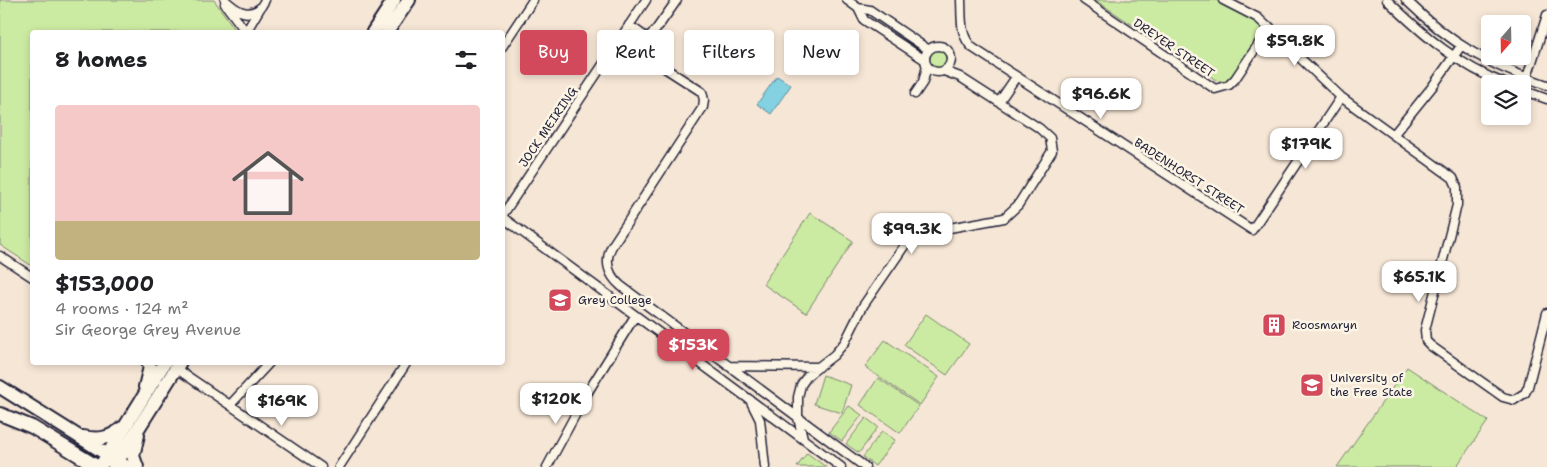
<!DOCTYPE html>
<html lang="en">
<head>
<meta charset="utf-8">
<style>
	body { margin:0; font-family:"Shantell Sans",sans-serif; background:#f6f6f6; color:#202124; height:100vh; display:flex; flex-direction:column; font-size:19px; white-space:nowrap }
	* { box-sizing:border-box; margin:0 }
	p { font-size:16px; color:#757577 }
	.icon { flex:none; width:28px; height:28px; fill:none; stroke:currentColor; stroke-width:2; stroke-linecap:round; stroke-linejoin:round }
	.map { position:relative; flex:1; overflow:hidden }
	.side { position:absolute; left:30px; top:30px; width:475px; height:335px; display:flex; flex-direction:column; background:#fff; border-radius:5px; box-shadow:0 2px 8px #0003 }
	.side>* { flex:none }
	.top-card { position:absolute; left:520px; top:30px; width:475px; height:45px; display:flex; gap:10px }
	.needle { width:32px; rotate:200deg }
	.fabs { position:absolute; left:1481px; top:15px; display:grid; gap:10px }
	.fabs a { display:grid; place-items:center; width:50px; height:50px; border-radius:5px; background:#fff; box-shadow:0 2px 8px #0003; font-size:25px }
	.price { position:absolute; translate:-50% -42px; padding:0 11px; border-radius:10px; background:#fff; color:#222; font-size:16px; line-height:32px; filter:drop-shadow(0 1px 2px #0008) }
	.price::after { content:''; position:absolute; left:50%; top:30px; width:15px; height:11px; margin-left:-8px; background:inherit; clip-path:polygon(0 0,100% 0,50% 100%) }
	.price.on { background:#d1495b; color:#fff }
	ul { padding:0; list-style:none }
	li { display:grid; align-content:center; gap:10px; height:265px; padding:0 25px }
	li+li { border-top:1px solid #e0e0e0 }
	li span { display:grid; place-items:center; height:155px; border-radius:5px; color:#555 }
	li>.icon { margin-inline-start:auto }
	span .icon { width:90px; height:90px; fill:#fffc; stroke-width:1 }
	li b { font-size:21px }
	h2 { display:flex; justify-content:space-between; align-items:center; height:60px; padding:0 25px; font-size:21px }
	.tag { padding:0 18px; border-radius:5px; background:#fff; box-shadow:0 2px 8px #0003; font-size:18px; line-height:45px }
	.tag.on { background:#d1495b; color:#fff }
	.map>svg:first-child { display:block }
	.green { fill:#cceba2; stroke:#77866e }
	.water { fill:#83d1e1; stroke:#5c8b9f }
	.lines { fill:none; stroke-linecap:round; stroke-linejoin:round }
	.minor-casing { stroke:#22223b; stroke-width:11 }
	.highway-casing { stroke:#22223b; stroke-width:16 }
	.minor { stroke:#fcf5e5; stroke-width:8 }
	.highway { stroke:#fcf5e5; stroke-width:12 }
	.labels { text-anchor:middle; stroke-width:5; stroke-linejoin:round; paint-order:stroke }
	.street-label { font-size:12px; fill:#22223b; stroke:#fcf5e5 }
	.poi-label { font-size:12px; fill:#22223b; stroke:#fcf5e5; text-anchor:start }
</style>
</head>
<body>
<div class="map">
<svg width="1547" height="467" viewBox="0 0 1547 467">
	<rect width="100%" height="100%" fill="#f6e6d5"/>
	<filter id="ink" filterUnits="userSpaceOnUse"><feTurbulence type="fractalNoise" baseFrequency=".02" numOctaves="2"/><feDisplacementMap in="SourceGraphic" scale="10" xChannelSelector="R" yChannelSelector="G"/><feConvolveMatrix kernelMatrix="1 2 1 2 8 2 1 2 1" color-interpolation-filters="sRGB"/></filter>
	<g filter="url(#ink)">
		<!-- green -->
		<path class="green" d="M0,0H214L237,32H32V266L0,245Z
			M1095,0H1218L1254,19L1261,26L1260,34L1232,77L1225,82L1216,80Z
			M928 59a10 10 0 1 1 20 0a10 10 0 1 1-20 0Z
			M810,213L853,241L806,313L763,284Z
			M926,314L969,344L947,375L904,345Z
			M885,340L939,377L920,405L865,367Z
			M1407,367L1488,421L1456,467H1337Z
			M823,375L851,385L842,413L814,404Z
			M878,378L919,406L900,433L860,405Z
			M849,406L862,415L842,441L829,432Z
			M866,418L878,427L859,453L846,444Z
			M882,431L895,440L875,466L863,457Z
			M807,453L826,467H797Z"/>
		<!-- water -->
		<path class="water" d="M777,76L791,85L771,114L757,104Z"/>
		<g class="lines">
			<!-- minor casing -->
			<g class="minor-casing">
				<path id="minor" d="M225,0C235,9 247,19 260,8
					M847,0L858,8L870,10L929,50
					M961,0C962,16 959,36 973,48L1252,230L1341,97
					M1084,0L1215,89L1229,85L1235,79L1270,27
					M1223,0L1258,18L1341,97L1453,178L1457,187V205L1425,330L1426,341L1431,346L1503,397L1514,400L1525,393L1528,387L1547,313
					M1387,0C1423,35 1459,66 1506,84
					M1406,0C1452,45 1487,64 1547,85
					M225,4L246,32
					M858,8L864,20L925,60
					M629,25L647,38L652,56L660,65L702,92L704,100L703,107L612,246C604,261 608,275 621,286L865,467
					M246,32L265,0
					M647,38L655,31L677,0
					M925 59a13 13 0 1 1 26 0a13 13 0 1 1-26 0Z
					M502,47L533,0
					M1522,90L1547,99
					M1523,90L1547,15
					M915,94L923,82L927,66
					M999,102L1016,77
					M1394,134L1432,87L1461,46
					M502,216L646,0
					M502,217L841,467
					M0,256L32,277
					M728,366L819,367
					M174,367L321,467
					M750,400L760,420L765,467
					M230,405L270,362
					M803,438L798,418V397L801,385L808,375L834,355L845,342L863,306L907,242L933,231L1004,218L1018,205L1052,151L1050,138L1039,128L960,77L944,71
					M339,467L407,362
					M547,467L586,395L635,316"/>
			</g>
			<!-- highway casing -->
			<g class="highway-casing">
				<path id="highway" d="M373,32L394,0
					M387,32L409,0
					M0,387L127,467
					M145,387L150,367L148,362
					M0,414L32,427L98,467
					M83,437C98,440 110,439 122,428
					M100,467L165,362
					M114,467L180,362
					M137,467L133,456L138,435"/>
			</g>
			<!-- minor -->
			<use href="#minor" class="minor"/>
			<!-- highway -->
			<use href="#highway" class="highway"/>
		</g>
	</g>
	<!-- icons -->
	<defs>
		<g id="school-square" transform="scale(1.25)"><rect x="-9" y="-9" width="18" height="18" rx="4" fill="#d1495b" stroke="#fcf5e5"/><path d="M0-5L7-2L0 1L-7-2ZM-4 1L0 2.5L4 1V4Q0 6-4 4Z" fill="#fff"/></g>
		<g id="building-square" transform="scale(1.25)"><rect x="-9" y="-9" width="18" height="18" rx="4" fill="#d1495b" stroke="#fcf5e5"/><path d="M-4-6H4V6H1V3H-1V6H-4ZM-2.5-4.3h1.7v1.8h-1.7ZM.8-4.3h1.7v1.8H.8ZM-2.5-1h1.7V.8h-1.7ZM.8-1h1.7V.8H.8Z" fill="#fff"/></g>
		<g id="university-square" transform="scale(1.25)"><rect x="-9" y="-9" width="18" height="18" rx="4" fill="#d1495b" stroke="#fcf5e5"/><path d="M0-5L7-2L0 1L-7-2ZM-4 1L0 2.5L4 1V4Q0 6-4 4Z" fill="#fff"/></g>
	</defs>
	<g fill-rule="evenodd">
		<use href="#school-square" x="560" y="300"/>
		<use href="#building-square" x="1274" y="325"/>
		<use href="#university-square" x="1312" y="385"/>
	</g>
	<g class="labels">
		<!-- street labels -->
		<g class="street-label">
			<text transform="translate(1174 48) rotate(34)" y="4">DREYER STREET</text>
			<text transform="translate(548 127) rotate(-56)" y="4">JOCK MEIRING</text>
			<text transform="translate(1189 176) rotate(33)" y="4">BADENHORST STREET</text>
		</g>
		<!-- poi labels -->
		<g class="poi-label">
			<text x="578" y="304">Grey College</text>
			<text x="1292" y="329">Roosmaryn</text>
			<text x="1330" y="382">University of<tspan x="1330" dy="14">the Free State</tspan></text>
		</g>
	</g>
</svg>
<div class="fabs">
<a><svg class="needle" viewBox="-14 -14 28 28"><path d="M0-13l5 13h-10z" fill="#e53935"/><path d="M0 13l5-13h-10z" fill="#757577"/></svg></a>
<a><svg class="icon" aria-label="layers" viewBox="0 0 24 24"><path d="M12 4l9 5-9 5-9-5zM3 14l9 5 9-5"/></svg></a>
</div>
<b class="price" style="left:1295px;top:67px">$59.8K</b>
<b class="price" style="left:1101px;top:120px">$96.6K</b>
<b class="price" style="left:1306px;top:170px">$179K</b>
<b class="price" style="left:912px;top:255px">$99.3K</b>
<b class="price" style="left:1419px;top:303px">$65.1K</b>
<b class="price on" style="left:693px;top:371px">$153K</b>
<b class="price" style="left:556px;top:425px">$120K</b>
<b class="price" style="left:282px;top:427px">$169K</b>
<div class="top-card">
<a class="tag on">Buy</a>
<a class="tag">Rent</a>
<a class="tag">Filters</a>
<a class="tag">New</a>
</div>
<section class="side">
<h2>8 homes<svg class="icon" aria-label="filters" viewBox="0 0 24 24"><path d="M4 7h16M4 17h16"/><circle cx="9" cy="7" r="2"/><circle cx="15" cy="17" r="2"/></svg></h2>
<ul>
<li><span style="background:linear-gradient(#f6c9c9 75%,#c2b280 0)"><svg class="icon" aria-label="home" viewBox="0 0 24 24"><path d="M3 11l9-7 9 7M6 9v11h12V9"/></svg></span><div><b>$153,000</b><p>4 rooms · 124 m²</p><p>Sir George Grey Avenue</p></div></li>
</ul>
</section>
</div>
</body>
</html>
